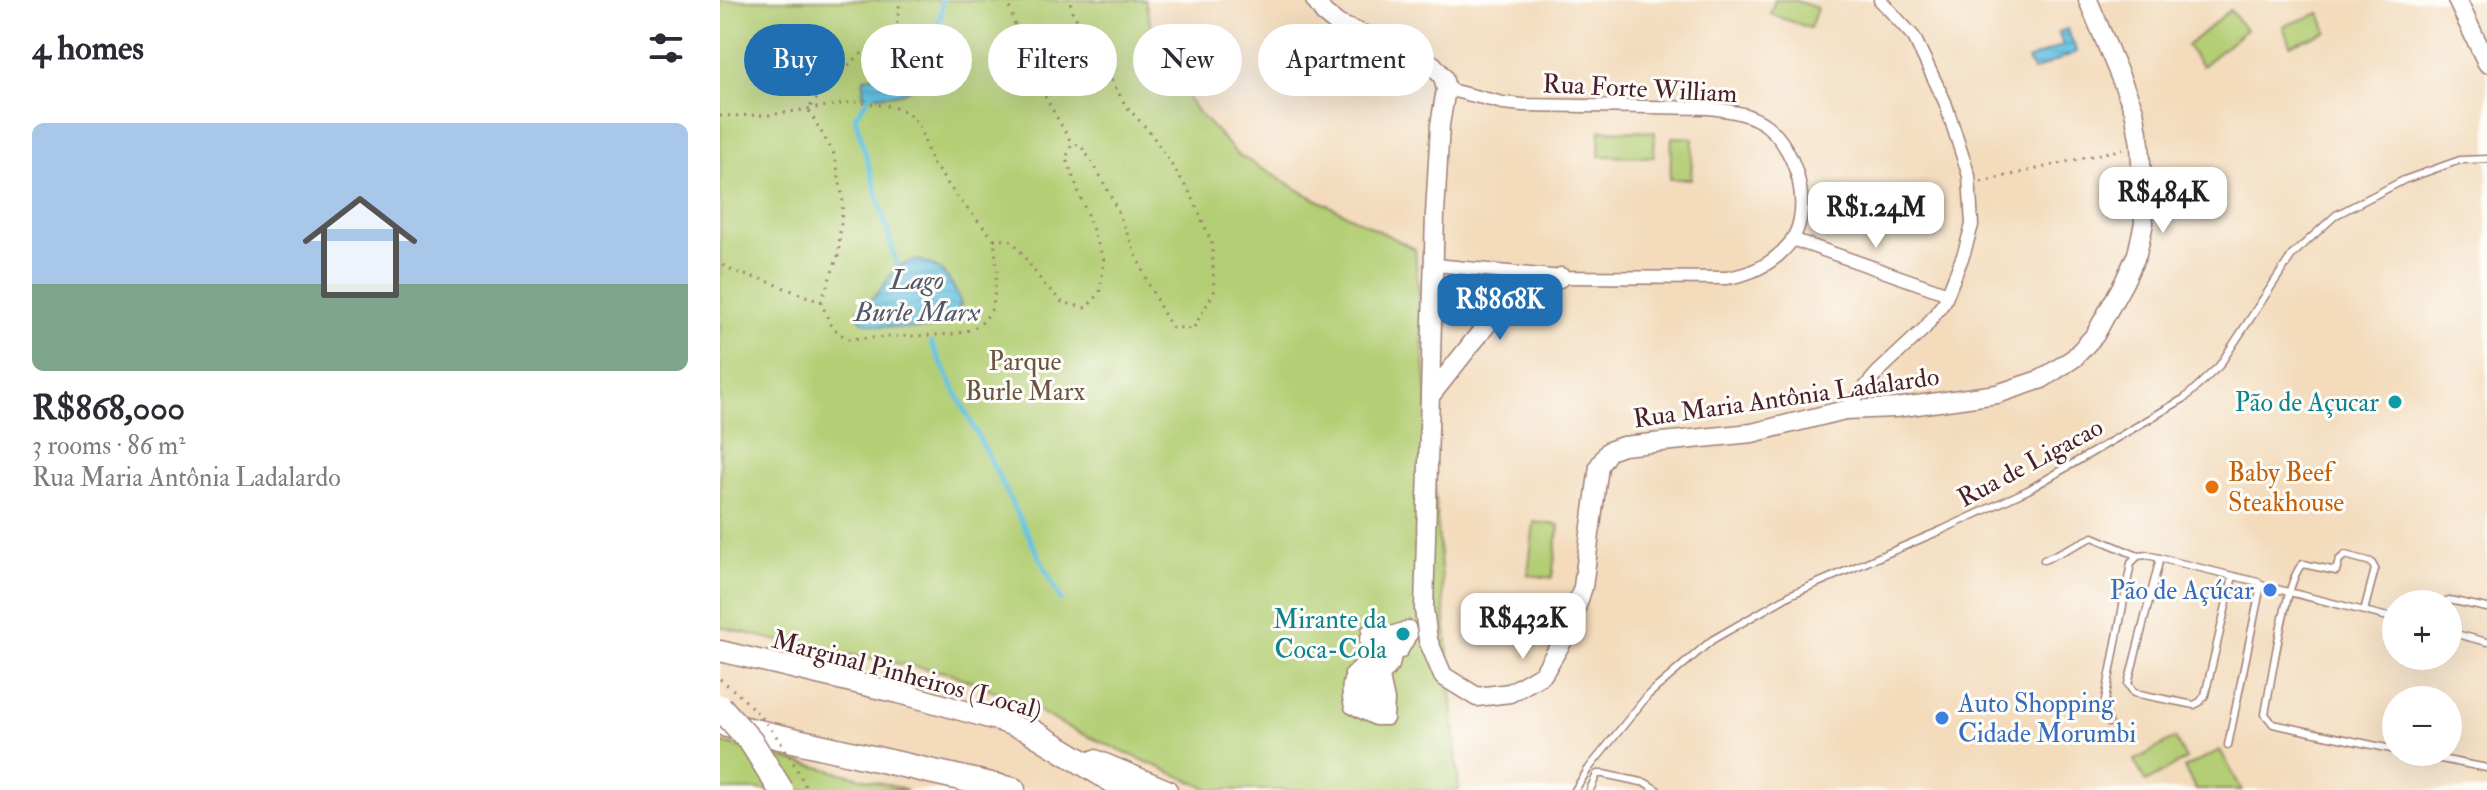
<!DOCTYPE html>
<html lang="en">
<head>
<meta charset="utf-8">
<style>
	body { margin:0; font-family:"IM FELL Double Pica",serif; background:#f2f2f3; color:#2b2b33; height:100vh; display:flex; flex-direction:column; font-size:30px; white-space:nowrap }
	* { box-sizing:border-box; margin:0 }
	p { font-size:26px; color:#7c7c81 }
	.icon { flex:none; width:44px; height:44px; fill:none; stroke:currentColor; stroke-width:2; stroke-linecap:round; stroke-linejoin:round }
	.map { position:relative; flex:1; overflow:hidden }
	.sheet { display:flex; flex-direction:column; background:#fff; width:720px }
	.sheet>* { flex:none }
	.guide { position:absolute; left:24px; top:24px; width:760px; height:72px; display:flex; gap:16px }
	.tools { position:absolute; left:1662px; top:590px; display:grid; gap:16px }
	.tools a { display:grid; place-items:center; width:80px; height:80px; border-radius:50%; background:#fff; box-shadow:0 8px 32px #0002; font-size:40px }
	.price { position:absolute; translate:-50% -68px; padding:0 18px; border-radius:16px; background:#fff; color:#222; font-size:26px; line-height:52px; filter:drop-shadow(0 2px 4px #0008) }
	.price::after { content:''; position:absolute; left:50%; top:48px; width:24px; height:18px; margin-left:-12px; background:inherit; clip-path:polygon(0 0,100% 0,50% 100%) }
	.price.current { background:#1f6fb2; color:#fff }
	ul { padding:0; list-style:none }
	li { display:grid; align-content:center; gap:16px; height:424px; padding:0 32px }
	li span { display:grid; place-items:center; height:248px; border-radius:12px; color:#555 }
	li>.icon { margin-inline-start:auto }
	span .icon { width:144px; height:144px; fill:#fffc; stroke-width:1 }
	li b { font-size:34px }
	h2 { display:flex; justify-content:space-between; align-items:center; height:96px; padding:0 32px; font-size:34px }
	.chip { padding:0 28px; border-radius:36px; background:#fff; box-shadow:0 8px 32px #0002; font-size:28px; line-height:72px }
	.chip.current { background:#1f6fb2; color:#fff }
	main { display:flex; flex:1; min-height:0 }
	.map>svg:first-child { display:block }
	.green { fill:#b4ce74; stroke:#7f7650; stroke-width:2 }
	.water { fill:url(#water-rules); stroke:#567086; stroke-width:2 }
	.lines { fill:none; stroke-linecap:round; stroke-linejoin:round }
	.stream { stroke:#62c1e1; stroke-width:5 }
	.lane-casing { stroke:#9e7d74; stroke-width:9 }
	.street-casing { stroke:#9e7d74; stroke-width:15 }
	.secondary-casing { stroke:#9e7d74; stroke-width:21 }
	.primary-casing { stroke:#9e7d74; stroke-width:23 }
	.highway-casing { stroke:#9e7d74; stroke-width:27 }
	.path { stroke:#9e7d74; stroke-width:3; stroke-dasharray:2 6; stroke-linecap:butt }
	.lane { stroke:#fff; stroke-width:6 }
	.street { stroke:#fff; stroke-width:12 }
	.secondary { stroke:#fff; stroke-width:18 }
	.primary { stroke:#fff; stroke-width:20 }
	.highway { stroke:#fff; stroke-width:24 }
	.highway-bridge-casing { stroke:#9e7d74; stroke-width:27; stroke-linecap:butt }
	.path-bridge { stroke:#9e7d74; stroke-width:3; stroke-dasharray:2 6; stroke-linecap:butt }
	.highway-bridge { stroke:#fff; stroke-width:24 }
	.culture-dot { fill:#0f9aa8; stroke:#fdfcf7; stroke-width:3 }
	.food-dot { fill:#e8710a; stroke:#fdfcf7; stroke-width:3 }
	.shop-dot { fill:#3f7fe0; stroke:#fdfcf7; stroke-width:3 }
	.labels { text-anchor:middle; stroke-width:6; stroke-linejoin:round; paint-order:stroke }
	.street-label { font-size:26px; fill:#4a1f2b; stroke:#fdfcf7 }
	.park-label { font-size:26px; fill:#6a5441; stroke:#fdfcf7 }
	.culture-label { font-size:26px; fill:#0d838f; stroke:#fdfcf7; text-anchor:end }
	.food-label { font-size:26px; fill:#c56008; stroke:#fdfcf7; text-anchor:start }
	.shop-label { font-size:26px; fill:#366cbe; stroke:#fdfcf7; text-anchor:end }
	.water-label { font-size:28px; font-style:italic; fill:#52586b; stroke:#fdfcf7 }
</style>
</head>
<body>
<main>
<section class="sheet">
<h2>4 homes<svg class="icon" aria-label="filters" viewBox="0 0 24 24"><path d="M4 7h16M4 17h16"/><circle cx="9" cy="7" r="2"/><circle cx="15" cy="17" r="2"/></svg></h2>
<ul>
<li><span style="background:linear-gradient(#a9c7e8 65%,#7fa58c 0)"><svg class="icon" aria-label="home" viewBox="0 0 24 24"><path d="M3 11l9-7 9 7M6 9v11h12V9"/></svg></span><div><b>R$868,000</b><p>3 rooms · 86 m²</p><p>Rua Maria Antônia Ladalardo</p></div></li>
</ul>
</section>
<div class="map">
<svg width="1767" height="790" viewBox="0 0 1767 790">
	<defs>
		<pattern id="water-rules" width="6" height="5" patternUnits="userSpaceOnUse" patternTransform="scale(2)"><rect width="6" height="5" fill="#62c1e1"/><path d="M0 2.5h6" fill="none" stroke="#57a5c1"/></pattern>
	</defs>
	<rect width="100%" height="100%" fill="#fdfcf7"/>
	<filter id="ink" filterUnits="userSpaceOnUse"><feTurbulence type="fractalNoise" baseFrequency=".0125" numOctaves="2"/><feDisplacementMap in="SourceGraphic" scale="16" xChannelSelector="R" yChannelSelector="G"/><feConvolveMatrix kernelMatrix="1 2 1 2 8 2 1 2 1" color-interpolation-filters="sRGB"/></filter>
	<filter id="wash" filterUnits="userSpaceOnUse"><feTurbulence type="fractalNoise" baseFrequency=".006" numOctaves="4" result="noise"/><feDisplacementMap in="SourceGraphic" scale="32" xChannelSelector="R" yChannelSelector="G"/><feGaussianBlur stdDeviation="1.8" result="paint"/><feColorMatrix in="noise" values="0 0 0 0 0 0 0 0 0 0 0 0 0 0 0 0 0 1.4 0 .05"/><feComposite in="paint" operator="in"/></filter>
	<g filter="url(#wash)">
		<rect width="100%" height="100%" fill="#f3dbbc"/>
		<!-- green -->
		<path class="green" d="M0,0H425L436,49L476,110L517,154L586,194L695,249L739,790H491L347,727L306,704L230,673L71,644L0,627Z
			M1055,0H1074L1097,8L1090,28L1050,14Z
			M1510,10L1526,30L1482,66L1467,46Z
			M1600,13L1607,32L1570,45L1563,26Z
			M880,130L935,132L934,157L879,156Z
			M952,137L973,138L971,179H950Z
			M814,522L839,525L832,578L808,575Z
			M1455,738L1466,759L1426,782L1414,761Z
			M0,742L188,790H0Z
			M1500,750L1522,790H1476L1464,768Z"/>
		<!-- water -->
		<path class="water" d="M1347,29L1357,52L1313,71L1308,60L1343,45L1338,32Z
			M189,45H205L217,57C192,94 186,96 143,95L144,78C173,75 180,75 189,45Z
			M199,260C224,267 232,281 241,304C237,313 234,321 225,325C210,332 155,328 141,320L138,312C144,304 152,300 158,293C174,274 170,264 199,260Z"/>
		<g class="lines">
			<!-- stream -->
			<path class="stream" d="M203,51L221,16L222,0
				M154,90L135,117L179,272
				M211,343L341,600"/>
		</g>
	</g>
	<g filter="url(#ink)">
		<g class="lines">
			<!-- lane casing -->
			<g class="lane-casing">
				<path id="lane" d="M1440,558L1408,684L1414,693L1474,705L1480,702L1485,695L1513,576
					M1324,560L1373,537L1418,556
					M1541,585L1676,619
					M1720,604L1729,600L1767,608
					M1644,611L1655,569L1651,562L1625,555L1619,560L1616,571L1583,564C1566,574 1550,689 1545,714L1553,724L1676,750
					M1728,632L1767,642
					M1389,723L1384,706L1411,563L1418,556L1427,555L1538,582L1541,585L1508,745
					M1685,752L1767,768
					M855,790L869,768L928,695L992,640L1072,594L1222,530L1308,490L1465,398L1499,366L1572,255L1616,215L1684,180L1740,160L1767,159
					M870,790L877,774H883L926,783L937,790"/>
			</g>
			<!-- street casing -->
			<g class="street-casing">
				<path id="street" d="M1072,239L1228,294
					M715,265L841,277L1007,278C1032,274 1054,263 1070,243C1094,210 1077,150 1047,126C1030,113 1010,111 989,108L803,105L783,103L726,89
					M1125,410L1157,373L1205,328L1225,301L1244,253L1252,225L1249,176L1225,102L1194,37L1160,0
					M647,676L648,687L643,677L653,675L648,697C644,689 643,683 643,673L658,669V679L652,695L654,703L648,705L641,699L638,675L652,662L666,667C658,684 657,693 663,710L653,712L633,701L631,674L641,668L645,660C629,674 625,686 631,707L655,719H667L668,700L663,677L673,665L675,655L665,661L649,657L646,649L681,652L688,640L667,644L646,640L647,637L662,642L691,635L689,627L665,635L648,631"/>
			</g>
			<!-- secondary casing -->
			<g class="secondary-casing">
				<path id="secondary" d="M595,0L604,13L619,25L698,56L713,65L723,77L726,89L720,125L715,214L704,609L708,640L723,676L757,697L790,693L823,674L849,630L863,587L879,466L889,451L903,446L1032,433L1125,410L1175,408L1277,394L1322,379L1354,358L1375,335L1404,282L1417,254L1424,223L1420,144L1414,110L1368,0
					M1737,0L1767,63
					M711,395L768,323L792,303L841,277"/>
			</g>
			<!-- primary casing -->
			<g class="primary-casing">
				<path id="primary" d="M0,651L191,696L280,721L324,737
					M375,760L447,790"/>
			</g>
			<!-- highway casing -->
			<g class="highway-casing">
				<path id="highway" d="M7,725L293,790
					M311,731L408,790"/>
			</g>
			<!-- path -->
			<path class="path" d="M287,0L310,70L352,144
				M0,116L49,115L134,102L170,106L187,112L199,125L211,161L238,198L274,239L277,271L273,307L264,321L253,329L235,334L127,339L111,326L101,302L44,280L14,272L0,263
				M1261,182L1406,148
				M274,239L293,241L323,283L342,302L366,308L380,293L384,260L346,158L352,144L360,145C402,200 415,270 452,327L473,329L494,292L492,244L472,196L430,132L406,106L352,11L350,0
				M101,302L118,256L123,199L115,156L88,109L115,77L177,23L180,0"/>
			<!-- lane -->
			<use href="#lane" class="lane"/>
			<!-- street -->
			<use href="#street" class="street"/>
			<!-- secondary -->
			<use href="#secondary" class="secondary"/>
			<!-- primary -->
			<use href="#primary" class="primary"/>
			<!-- highway -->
			<use href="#highway" class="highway"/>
			<!-- highway-bridge casing -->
			<g class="highway-bridge-casing">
				<path id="highway-bridge" d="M0,707L32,743L61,790"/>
			</g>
			<!-- path-bridge -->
			<path class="path-bridge" d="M0,679C39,709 67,745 87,790"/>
			<!-- highway-bridge -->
			<use href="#highway-bridge" class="highway-bridge"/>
		</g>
	</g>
	<!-- markers -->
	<g class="culture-dot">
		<circle cx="1675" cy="402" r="8"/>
		<circle cx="683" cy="634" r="8"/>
	</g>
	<circle class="food-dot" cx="1492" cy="487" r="8"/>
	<g class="shop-dot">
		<circle cx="1550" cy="590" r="8"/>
		<circle cx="1222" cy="718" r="8"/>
	</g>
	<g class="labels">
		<!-- street labels -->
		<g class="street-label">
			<text transform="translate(920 88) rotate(3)" y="9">Rua Forte William</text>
			<text transform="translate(1066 397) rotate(-8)" y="9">Rua Maria Antônia Ladalardo</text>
			<text transform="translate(1310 462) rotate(-28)" y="9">Rua de Ligacao</text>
			<text transform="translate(187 674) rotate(15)" y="9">Marginal Pinheiros (Local)</text>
		</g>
		<!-- park labels -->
		<g class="park-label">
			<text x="305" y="370">Parque<tspan x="305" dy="30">Burle Marx</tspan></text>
		</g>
		<!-- culture labels -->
		<g class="culture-label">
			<text x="1659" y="411">Pão de Açucar</text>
			<text x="667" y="628">Mirante da<tspan x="667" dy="30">Coca-Cola</tspan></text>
		</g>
		<!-- food labels -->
		<g class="food-label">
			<text x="1508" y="481">Baby Beef<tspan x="1508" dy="30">Steakhouse</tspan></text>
		</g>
		<!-- shop labels -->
		<g class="shop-label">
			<text x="1534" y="599">Pão de Açúcar</text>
			<text x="1238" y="712" text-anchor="start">Auto Shopping<tspan x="1238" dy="30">Cidade Morumbi</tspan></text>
		</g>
		<!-- water labels -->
		<g class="water-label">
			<text x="197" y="289">Lago<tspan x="197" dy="32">Burle Marx</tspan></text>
		</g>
	</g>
</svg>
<div class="tools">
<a>+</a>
<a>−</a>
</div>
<b class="price" style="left:1443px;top:235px">R$484K</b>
<b class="price" style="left:1156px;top:250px">R$1.24M</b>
<b class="price current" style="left:780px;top:342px">R$868K</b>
<b class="price" style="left:803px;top:661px">R$432K</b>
<div class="guide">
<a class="chip current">Buy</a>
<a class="chip">Rent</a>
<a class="chip">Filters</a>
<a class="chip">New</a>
<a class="chip">Apartment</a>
</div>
</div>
</main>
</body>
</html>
